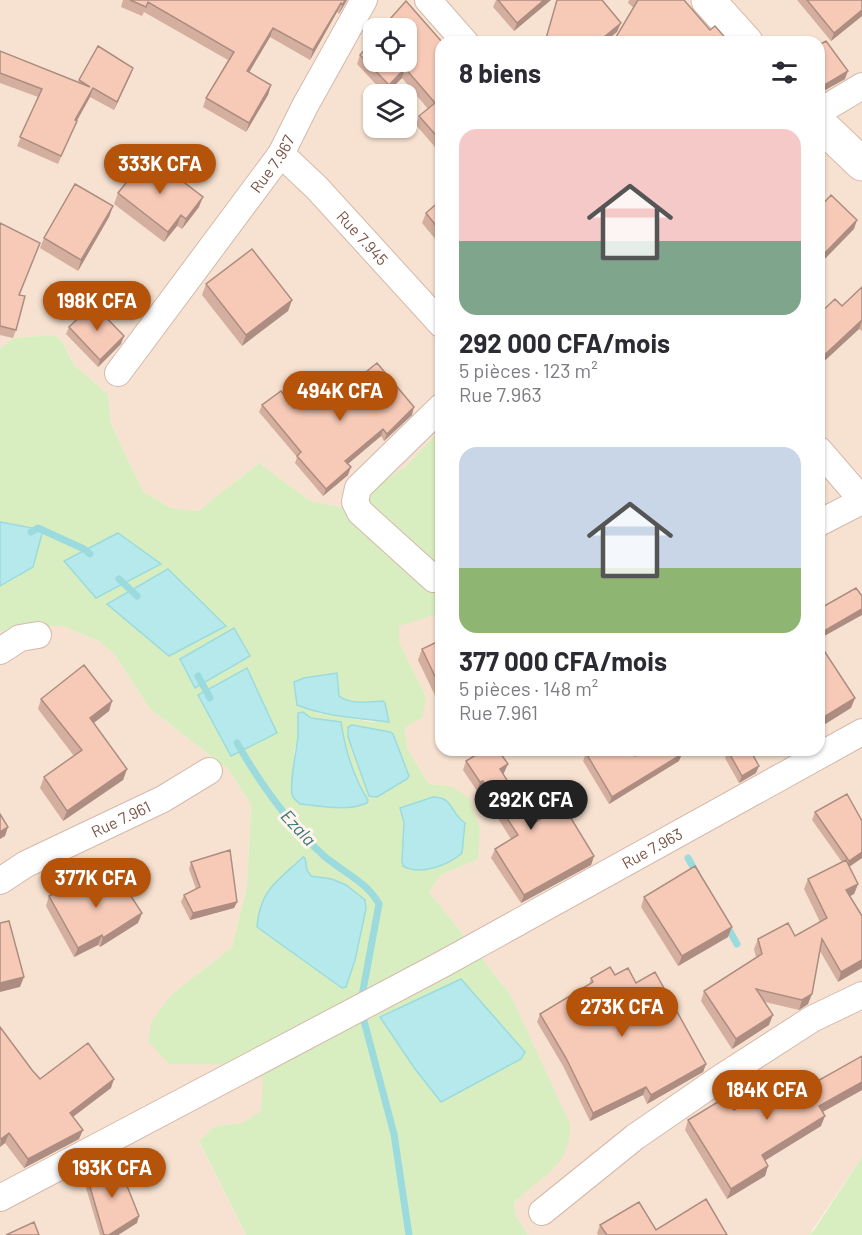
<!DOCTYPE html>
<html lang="fr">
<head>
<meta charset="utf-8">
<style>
	body { margin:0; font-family:Barlow,sans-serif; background:#f7f7f7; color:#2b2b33; height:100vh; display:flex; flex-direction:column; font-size:22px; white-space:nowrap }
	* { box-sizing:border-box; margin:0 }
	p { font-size:20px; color:#7c7c81 }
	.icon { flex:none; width:33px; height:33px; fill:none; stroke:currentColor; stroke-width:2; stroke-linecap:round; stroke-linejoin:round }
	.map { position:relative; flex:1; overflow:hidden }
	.details { position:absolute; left:435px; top:36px; width:390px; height:720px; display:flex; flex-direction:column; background:#fff; border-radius:18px; box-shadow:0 2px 4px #0004 }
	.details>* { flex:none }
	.tools { position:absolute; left:363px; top:18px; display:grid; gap:12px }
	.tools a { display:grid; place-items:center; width:54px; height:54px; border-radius:12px; background:#fff; box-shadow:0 2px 4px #0004; font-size:30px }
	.price { position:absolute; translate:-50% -51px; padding:0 14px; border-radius:21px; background:#b45309; color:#fff; font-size:20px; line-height:39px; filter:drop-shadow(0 2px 3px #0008) }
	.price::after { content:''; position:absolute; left:50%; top:36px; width:18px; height:14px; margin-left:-9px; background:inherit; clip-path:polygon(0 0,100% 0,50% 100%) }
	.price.active { background:#222; color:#fff }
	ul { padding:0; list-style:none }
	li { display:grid; align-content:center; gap:12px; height:318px; padding:0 24px }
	li span { display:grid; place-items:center; height:186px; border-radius:18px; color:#555 }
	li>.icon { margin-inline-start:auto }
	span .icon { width:108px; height:108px; fill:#fffc; stroke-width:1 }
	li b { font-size:26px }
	h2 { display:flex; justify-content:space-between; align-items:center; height:72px; padding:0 24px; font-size:26px }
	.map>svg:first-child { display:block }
	.residential { fill:#f7e2d1; fill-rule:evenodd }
	.green { fill:#d8eec0; fill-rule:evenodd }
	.water { fill:#b6e9eb; stroke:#9bdbde; stroke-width:1.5 }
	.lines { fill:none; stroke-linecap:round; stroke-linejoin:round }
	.stream { stroke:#9bdbde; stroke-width:7 }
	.street-casing { stroke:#d4b9ab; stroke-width:28 }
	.secondary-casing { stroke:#dabaaa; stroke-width:35 }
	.street { stroke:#fff; stroke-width:26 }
	.secondary { stroke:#fff; stroke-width:33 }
	.wall { fill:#d4ae9e }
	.shaded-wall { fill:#ad8d81 }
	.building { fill:#f7cab8; stroke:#ad8d81; stroke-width:1.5 }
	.labels { text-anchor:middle; stroke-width:6; stroke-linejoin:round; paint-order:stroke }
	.street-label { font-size:16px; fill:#7a5346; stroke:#fff5ec }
	.water-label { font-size:18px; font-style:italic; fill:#35767a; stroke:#fff5ec }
</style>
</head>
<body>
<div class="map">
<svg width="862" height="1235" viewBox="0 0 862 1235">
	<rect width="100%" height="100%" fill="#fff1e4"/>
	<!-- residential -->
	<path class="residential" d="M0,0H862V1157L809,1235H528L516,1216L514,1203L518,1199L510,994L429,892L441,875L478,859L451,786L429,784L407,748L405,727L426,697L399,641V625L441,613V750H819V42H441V429L405,467L340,507L310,501L259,463L198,511L171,508L143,491L111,424L108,394L74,365L62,341L53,335L13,338L0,349ZM374,28H406V62H374ZM374,94H406V128H374Z
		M20,626H62L99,641L115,655L149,708L229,770L251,805L247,886L232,947L172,994L252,1065L264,1081L262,1111L242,1123L215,1126L199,1141L246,1235H0V632Z"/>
	<!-- green -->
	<path class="green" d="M53,335L62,341L74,365L108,394L111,424L143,491L171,508L198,511L259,463L310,501L340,507L405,467L441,429V613L399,626V641L426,697L423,717L405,727L407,748L429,784L451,786L469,798L480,828L478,859L441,875L429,892L510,994L570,1124C572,1168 539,1176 514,1203L516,1216L528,1235H246L199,1141L215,1126L242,1123L261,1111L263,1081L252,1065L169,1064L148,1041L152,1021L172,994L232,947L247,886L251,805L229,770L149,708L115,655L99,641L62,626H20L0,632V586L32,567L43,530L0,522V349L13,338ZM338,678L339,696C352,705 367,702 383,701L381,721L373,722L317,713ZM303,712L311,718L341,722C345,749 353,778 368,800L291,782L295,767L294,752L298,739V713ZM352,726L390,732L393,734L409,776L369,796L348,737L349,727ZM400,809L437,866L410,870L402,861L404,822ZM302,857L305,858L307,870L311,876L332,879L365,900L366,909L355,960L288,871Z
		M862,1157V1235H809L814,1230Z"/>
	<!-- water -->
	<path class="water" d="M0,522L43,530L33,567L0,586Z
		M118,533L161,564L96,598L64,561Z
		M168,569L226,626L169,656L107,604Z
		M234,628L250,656L195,688L180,659Z
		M247,668L277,733L231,756L198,695Z
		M337,673L339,696C352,705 367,702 383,701L385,703L389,722C357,718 327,717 297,705L294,682L304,678Z
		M303,712L311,718L341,722C345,749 354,778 368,800L367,803C346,812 322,806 300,804C298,802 295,800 293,797C288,788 297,749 298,736C298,729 298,720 298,713Z
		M352,725L390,732L393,734L409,776L407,779L377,797L369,796L348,737V727Z
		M433,797C454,797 449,812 465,823L462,853C449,865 420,876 403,866L402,861L404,822L400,808Z
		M303,857L305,858L307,870L311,876L332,879L346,885L365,900L366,909L355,960L346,987L342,988L257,927C260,889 278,881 303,857Z
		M461,979L525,1052L521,1059L441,1102L415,1069L380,1017Z"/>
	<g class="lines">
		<!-- stream -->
		<path class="stream" d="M31,532L38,528L84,549L90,554
			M119,579L137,596
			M198,676L210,698
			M237,743C261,785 289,824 324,856C343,872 367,882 379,904L361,1001
			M688,858L697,874
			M727,926L737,944
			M360,1012L364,1021L394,1134L409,1235"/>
		<!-- street casing -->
		<g class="street-casing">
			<g id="street">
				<path d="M428,0L465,42"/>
				<path d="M819,112L862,86"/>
				<path id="s1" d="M281,154L317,188L441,324"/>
				<path id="s2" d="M118,373L281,154L305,106L364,0"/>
				<path d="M819,450L862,500"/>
				<path d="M819,523L862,501"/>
				<path d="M434,579L360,512L355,502L358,488L441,407"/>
				<path d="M0,651L20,638L38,635"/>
				<path id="s3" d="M0,881L26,864L163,799L209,771"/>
				<path id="s4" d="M0,1198L441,965L862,732"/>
				<path d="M542,1212L635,1137L719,1079L812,1019L862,995"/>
			</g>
		</g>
		<!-- secondary casing -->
		<g class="secondary-casing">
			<path id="secondary" d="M708,0L746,42
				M819,123L862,164"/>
		</g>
		<!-- street -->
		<use href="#street" class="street"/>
		<!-- secondary -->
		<use href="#secondary" class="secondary"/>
	</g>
	<!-- wall -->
	<path class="wall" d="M123,0H347L339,14L337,12L310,60L270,37L249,72L271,85L268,95L246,132L203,107L206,98L228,60L144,12L142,16L121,7Z
		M496,0H551L514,31L493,7Z
		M629,0H684L710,30L634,8L628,3Z
		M797,0H862V16L831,41Z
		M441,42V154L416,125L419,116L428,109L402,78L385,94L357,64L360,55Z
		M819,45L845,79L820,93L819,91Z
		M98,46L130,76L114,110L90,97L77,121L58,164L17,146L38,97L0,83V51L79,82Z
		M118,193L199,207L182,229L177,226L164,242L114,204Z
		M441,200V246L422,223L426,213Z
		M113,206L109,217L78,271L40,248L44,238Z
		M0,223L20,295L16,330L13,338L0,335Z
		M206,284L292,300L288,311L242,346L202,295Z
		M862,287V331L859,329L819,366V314L842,306Z
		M69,327L121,344L98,367L66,334Z
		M346,388L412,415L384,441L381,436L348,464V475L323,496L295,463L297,457L259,412L262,405L294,408H306Z
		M441,640V708L418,660L422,649Z
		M41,699L112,701L109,711L94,723L127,769L123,780L63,821L40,788L44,777L74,756L38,709Z
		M728,751L756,773L739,783L725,758Z
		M586,753L635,756L679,761L609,804L583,761Z
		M466,761L504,773L503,774L534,823L594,856L591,865L521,903L491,858L495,849L511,839L480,790L477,791L463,770Z
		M815,812L862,821V858L849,867L858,884L854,894L850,896L862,916L838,982L820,951L808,1004L799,1010L765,1002L769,1025L732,1049L701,1001L704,991L756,957L754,949L758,939L795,936L820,922L804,889L808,879L842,862L812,820Z
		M191,862L237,902L234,908L190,920L181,902L184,895L196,889L189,869Z
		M49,896H70L142,913L138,923L100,947L98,945L74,957L46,906Z
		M644,897L728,937L678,966L641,907Z
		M615,975L636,983L706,1064L703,1072L647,1104L643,1095L590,1121L563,1066L537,1022L540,1014L589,985L591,978Z
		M0,1027L32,1070L40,1079L111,1088L73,1117L79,1139L24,1168L5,1143L0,1147Z
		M862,1056V1090L823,1112L821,1126L765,1160L768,1166L765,1176L727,1199L685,1130L688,1120L734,1110L807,1087Z
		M88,1180L137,1223L118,1235H100L86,1188Z
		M600,1225L656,1230L727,1235H598L597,1233Z"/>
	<!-- shaded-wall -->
	<path class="shaded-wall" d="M345,0H347L339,14L343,4Z
		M544,0H551L514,31L517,23Z
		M341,3L337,12L310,60L313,50Z
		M862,10V16L831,41L834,33Z
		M621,23L617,32L605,42H598Z
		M273,28L270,37L244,81L247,71Z
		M133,68L130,76L114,110L117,102Z
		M405,68L402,78L386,94L389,85Z
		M848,71L845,79L820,93L823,86Z
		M271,85L268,95L246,132L249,123Z
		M93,88L90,97L72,129L75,120Z
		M203,197L199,207L182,229L186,219Z
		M113,206L109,217L78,271L81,260Z
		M181,215L177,226L164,242L168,232Z
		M857,220L854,229L819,265L821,257Z
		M292,300L288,311L242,346L246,335Z
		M862,320L859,329L819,366V360Z
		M124,336L121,344L98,367L100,360Z
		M414,407L412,415L384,441L387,434Z
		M383,429L381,436L343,468L345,461Z
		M351,467L348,475L323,496L326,489Z
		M862,609V615L819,639V634Z
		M855,698L851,708L819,728V720Z
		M112,701L109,711L87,728L90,718Z
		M682,754L679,761L609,804L612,797Z
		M508,764L504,773L497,778L500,769Z
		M759,766L756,773L739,783L742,776Z
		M127,769L123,780L63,821L67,811Z
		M483,781L480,790L477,791L480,782Z
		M8,827L5,836L0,839V832Z
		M862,852V858L846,869L849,861Z
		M594,856L591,865L521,903L524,895Z
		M858,884L854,894L843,900L846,890Z
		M237,902L234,908L190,920L193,913Z
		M142,913L138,923L100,947L103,938Z
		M732,927L728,937L678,966L682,956Z
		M102,935L98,945L74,957L78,948Z
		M862,960V968L838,982L841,972Z
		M24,977L20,987L0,992V983Z
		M812,994L808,1004L799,1010L802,1000Z
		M773,1015L769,1025L732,1049L736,1039Z
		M706,1064L703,1072L647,1104L651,1095Z
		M114,1079L111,1088L66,1122L70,1113Z
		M862,1082V1090L815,1116L819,1106Z
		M646,1087L643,1095L590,1121L593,1113Z
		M825,1116L821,1126L758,1165L762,1155Z
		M83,1130L79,1139L24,1168L28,1159Z
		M9,1133L5,1143L0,1147L1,1139Z
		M768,1166L765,1176L727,1199L731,1189Z
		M139,1216L137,1223L118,1235H109Z"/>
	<!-- building -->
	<path class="building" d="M130,0H345L343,4L341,3L313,50L273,28L247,71L271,85L249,123L206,98L234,52L148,2L146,7Z
		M498,0H544L517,23Z
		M557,0H602L621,23L598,42H545Z
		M638,0H684L710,30L715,26L729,42H613Z
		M807,0H862V10L834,33Z
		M406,1L442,42H441V141L419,116L435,103L405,68L389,85L360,55L374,39V62H406V28H382Z
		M826,41L848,71L823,86L819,80V45Z
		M98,46L133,68L117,102L93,88L75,120L77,121L61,156L20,137L42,89L0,73V51L90,87L79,80Z
		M146,158L174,180L177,177L203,197L186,219L181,215L168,232L118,193Z
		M75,184L113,206L81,260L44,238Z
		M831,195L857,220L821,257L819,255V208Z
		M441,200V232L426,213Z
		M0,223L40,243L19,295L25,296L16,330L0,326Z
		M252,249L292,300L246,335L206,284Z
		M862,287V320L819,360V314L835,299L842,306Z
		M93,304L124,336L100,360L69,327Z
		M377,363L414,407L387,434L383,429L345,461L351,467L326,489L297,456L301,452L262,405L281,391L294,408L301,402L306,408L340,381L346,388Z
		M856,588L862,596V609L819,634V609Z
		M441,640V689L422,649Z
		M819,643L855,698L819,720Z
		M84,665L112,701L90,718L127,769L67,811L44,777L82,750L41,699Z
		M484,750H498L508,764L500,769L534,823L563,805L594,856L524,895L495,849L518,835L483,781L480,782L466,761Z
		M591,750H631L635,756L646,750H680L682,754L612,797L586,753Z
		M729,750H750L759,766L742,776L728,751Z
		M847,794L862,821V852L849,861L815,812Z
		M0,814L8,827L0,832Z
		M230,850L237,902L193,913L184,895L200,887L191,862Z
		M846,860L858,884L846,890L862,916V960L841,972L822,939L812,994L802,1000L756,989L773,1015L736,1039L704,991L762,954L758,939L788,923L795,936L827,918L808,879Z
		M695,866L732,927L682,956L644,897Z
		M113,869L142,913L103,938L102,935L78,948L49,896L65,887L70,896Z
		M9,921L24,977L0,983V923Z
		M610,967L615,975L628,968L636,983L655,972L706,1064L651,1095L646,1087L593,1113L566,1058L540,1014L593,982L591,978Z
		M0,1027L32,1070L40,1079L88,1043L114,1079L70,1113L83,1130L28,1159L9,1133L1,1139L0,1138Z
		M862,1056V1082L819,1106L825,1116L762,1155L768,1166L731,1189L688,1120L726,1097L734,1110L797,1071L807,1087Z
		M117,1161L139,1216L109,1235H104L88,1180Z
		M706,1199L727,1235H607L600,1225L639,1202L656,1230Z
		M34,1222L39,1235H6Z"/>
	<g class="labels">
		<!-- street labels -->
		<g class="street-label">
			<text dy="6" stroke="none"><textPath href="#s2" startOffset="260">Rue 7.967</textPath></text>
			<text dy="6" stroke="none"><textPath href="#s1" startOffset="117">Rue 7.945</textPath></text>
			<text dy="6" stroke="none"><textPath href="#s3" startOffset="136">Rue 7.961</textPath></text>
			<text dy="6" stroke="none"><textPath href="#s4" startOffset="740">Rue 7.963</textPath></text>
		</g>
		<!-- water labels -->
		<g class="water-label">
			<text transform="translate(298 828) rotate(47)" y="6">Ezala</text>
		</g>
	</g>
</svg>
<div class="tools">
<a><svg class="icon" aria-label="locate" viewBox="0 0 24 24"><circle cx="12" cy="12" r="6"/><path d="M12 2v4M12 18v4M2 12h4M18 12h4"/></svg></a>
<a><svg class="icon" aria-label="layers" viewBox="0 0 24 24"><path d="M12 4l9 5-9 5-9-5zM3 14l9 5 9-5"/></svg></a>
</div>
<b class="price" style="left:160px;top:195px">333K CFA</b>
<b class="price" style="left:97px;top:332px">198K CFA</b>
<b class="price" style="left:340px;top:422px">494K CFA</b>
<b class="price active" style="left:531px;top:831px">292K CFA</b>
<b class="price" style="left:96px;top:909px">377K CFA</b>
<b class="price" style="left:622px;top:1038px">273K CFA</b>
<b class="price" style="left:767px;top:1121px">184K CFA</b>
<b class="price" style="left:112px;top:1199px">193K CFA</b>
<section class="details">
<h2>8 biens<svg class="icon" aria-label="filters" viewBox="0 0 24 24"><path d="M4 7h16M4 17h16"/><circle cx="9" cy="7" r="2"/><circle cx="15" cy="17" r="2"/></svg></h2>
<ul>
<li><span style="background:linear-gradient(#f6c9c9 60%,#7fa58c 0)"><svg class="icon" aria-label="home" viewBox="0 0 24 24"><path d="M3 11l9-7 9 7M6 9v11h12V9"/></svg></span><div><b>292 000 CFA/mois</b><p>5 pièces · 123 m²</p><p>Rue 7.963</p></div></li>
<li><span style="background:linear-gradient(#c9d6e8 65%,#8fb573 0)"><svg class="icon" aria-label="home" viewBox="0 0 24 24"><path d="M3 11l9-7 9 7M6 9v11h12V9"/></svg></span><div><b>377 000 CFA/mois</b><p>5 pièces · 148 m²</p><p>Rue 7.961</p></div></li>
</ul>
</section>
</div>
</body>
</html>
